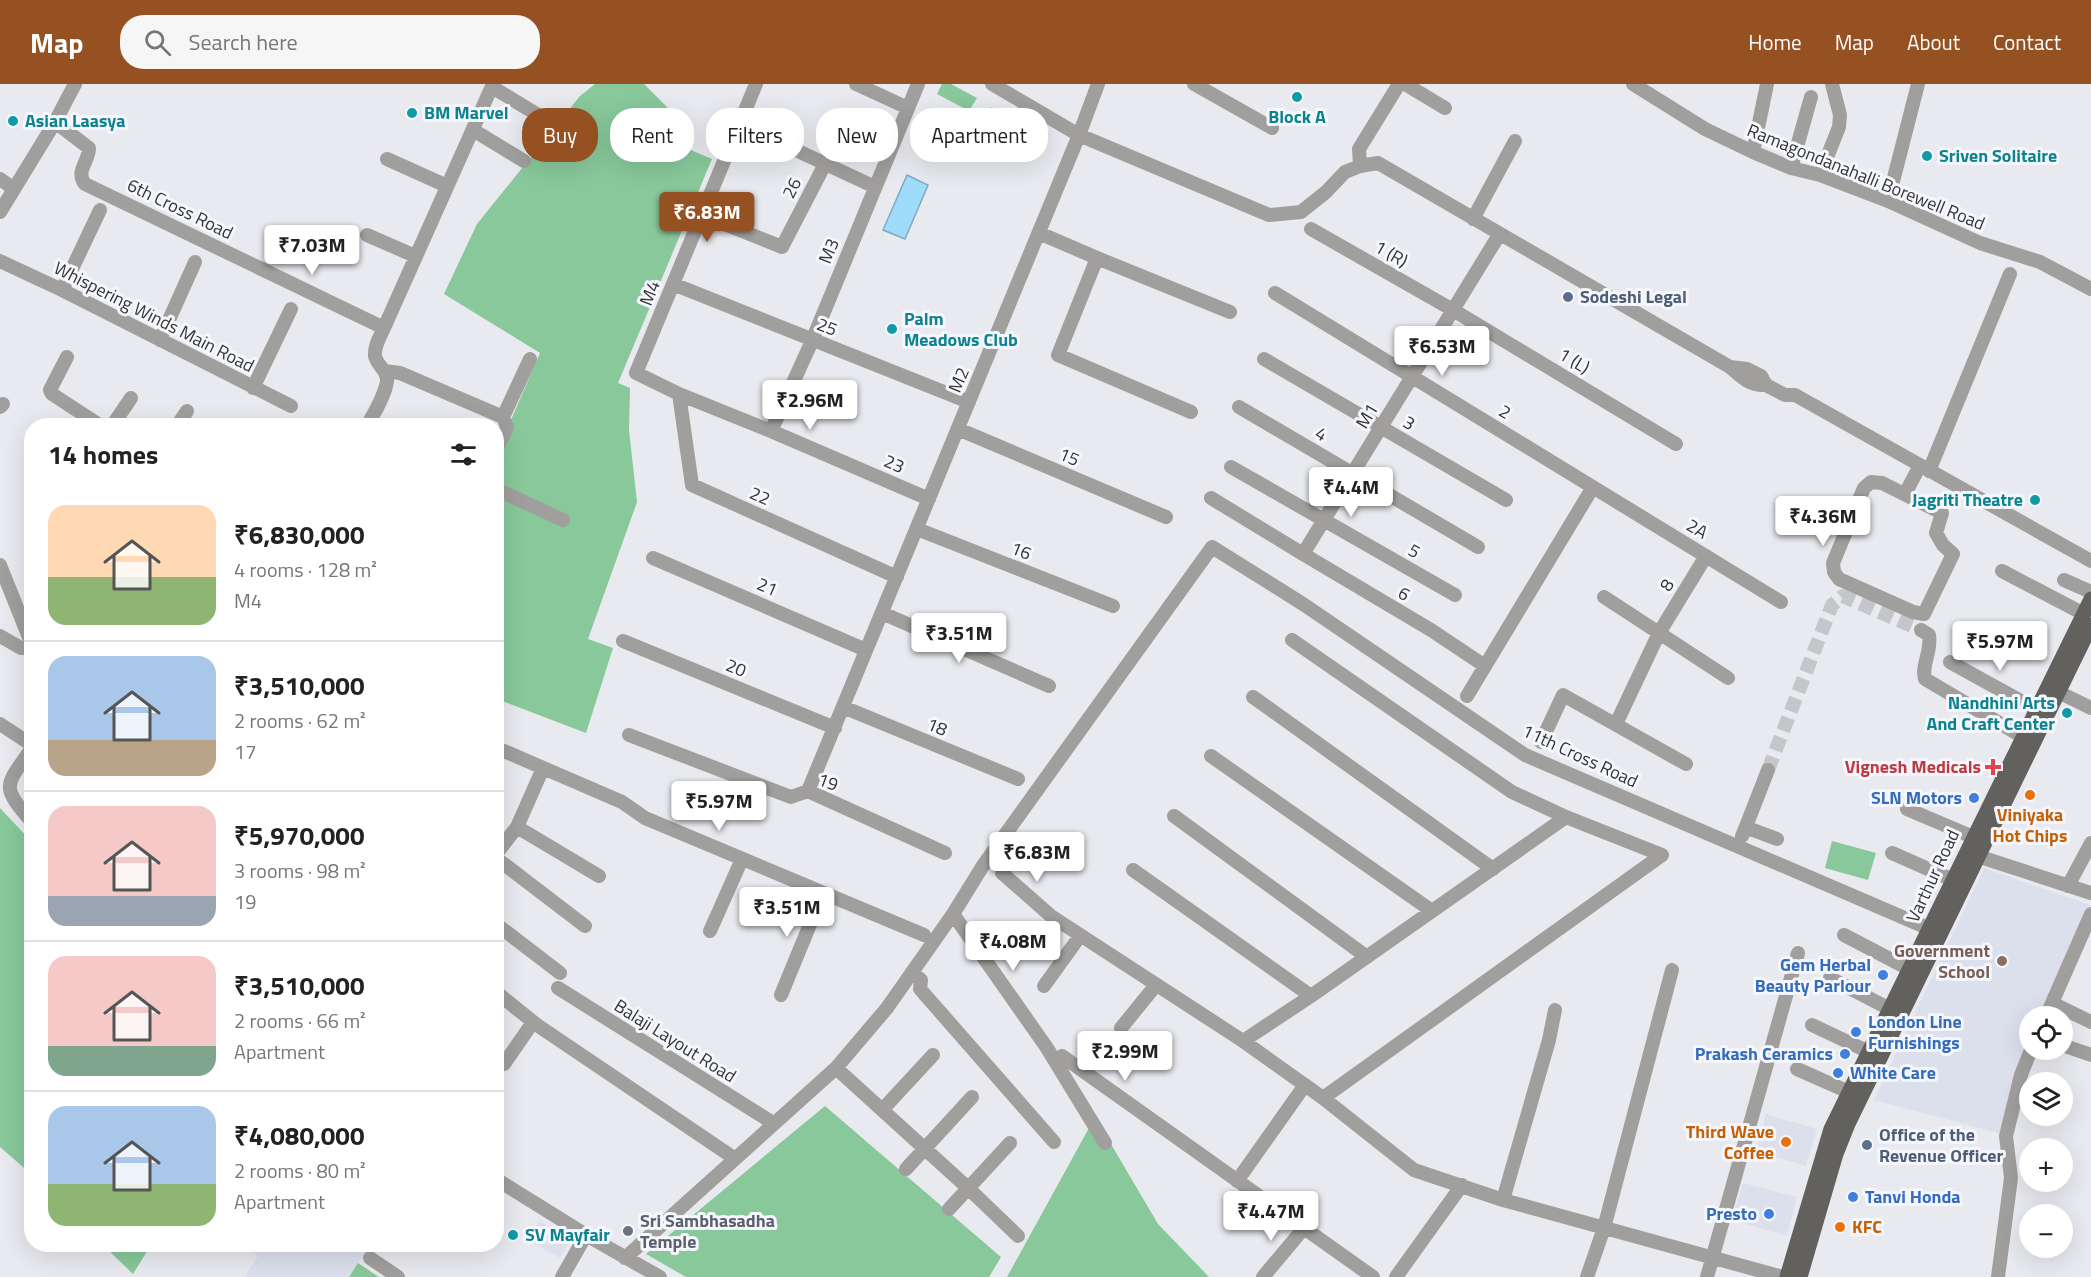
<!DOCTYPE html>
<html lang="en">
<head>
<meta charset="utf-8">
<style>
	body { margin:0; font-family:"Titillium Web",sans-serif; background:#f6f6f6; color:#222; height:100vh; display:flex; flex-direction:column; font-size:22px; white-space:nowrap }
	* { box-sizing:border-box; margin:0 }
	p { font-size:20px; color:#767676 }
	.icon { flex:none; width:33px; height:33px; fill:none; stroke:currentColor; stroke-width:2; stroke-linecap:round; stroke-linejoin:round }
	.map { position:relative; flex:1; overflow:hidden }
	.details { position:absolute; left:24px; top:334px; width:480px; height:834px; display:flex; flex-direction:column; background:#fff; border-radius:24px; box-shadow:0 6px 24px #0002 }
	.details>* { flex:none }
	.guide { position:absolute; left:522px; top:24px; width:570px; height:54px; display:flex; gap:12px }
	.tools { position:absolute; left:2019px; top:922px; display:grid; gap:12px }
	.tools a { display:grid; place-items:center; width:54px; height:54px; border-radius:50%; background:#fff; box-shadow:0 6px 24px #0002; font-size:30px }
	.price { position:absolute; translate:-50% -51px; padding:0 14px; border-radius:6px; background:#fff; color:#222; font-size:20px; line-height:39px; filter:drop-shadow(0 2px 3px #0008) }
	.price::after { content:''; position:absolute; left:50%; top:36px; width:18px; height:14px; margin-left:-9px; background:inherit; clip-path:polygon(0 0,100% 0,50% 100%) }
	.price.active { background:#955122; color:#fff }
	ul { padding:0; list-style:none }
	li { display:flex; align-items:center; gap:18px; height:150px; padding:0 24px }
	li+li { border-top:2px solid #e0e0e0 }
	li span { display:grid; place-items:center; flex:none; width:168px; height:120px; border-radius:18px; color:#555 }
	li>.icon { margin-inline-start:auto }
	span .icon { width:72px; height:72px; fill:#fffc; stroke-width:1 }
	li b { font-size:26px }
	h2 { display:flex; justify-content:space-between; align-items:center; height:72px; padding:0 24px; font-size:26px }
	.tag { padding:0 21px; border-radius:24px; background:#fff; box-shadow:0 6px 24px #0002; font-size:21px; line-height:54px }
	.tag.active { background:#955122; color:#fff }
	header { display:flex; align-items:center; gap:36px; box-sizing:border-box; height:84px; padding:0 30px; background:#955122; color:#fff }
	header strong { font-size:28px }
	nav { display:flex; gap:33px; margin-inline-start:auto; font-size:21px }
	.search { width:420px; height:54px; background:#f6f6f6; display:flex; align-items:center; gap:15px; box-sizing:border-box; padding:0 21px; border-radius:24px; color:#767676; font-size:22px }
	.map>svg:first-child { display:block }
	.built { fill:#dce0ed }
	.green { fill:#88c89a }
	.water { fill:#9fdcfc; stroke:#7faac1; stroke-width:1.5 }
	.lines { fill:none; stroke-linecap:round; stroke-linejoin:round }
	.minor-tunnel { stroke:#c4c6ca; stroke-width:14; stroke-dasharray:14 7; stroke-linecap:butt }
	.minor { stroke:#a09f9d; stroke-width:14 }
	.major { stroke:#63615d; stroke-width:15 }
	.culture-dot { fill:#0f9aa8; stroke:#f5f7fd; stroke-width:2 }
	.service-dot { fill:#5c6f8a; stroke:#f5f7fd; stroke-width:2 }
	.health-dot { fill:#e0444e; stroke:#f5f7fd; stroke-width:2 }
	.food-dot { fill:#e8710a; stroke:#f5f7fd; stroke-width:2 }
	.shop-dot { fill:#3f7fe0; stroke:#f5f7fd; stroke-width:2 }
	.education-dot { fill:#8d6e63; stroke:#f5f7fd; stroke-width:2 }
	.worship-dot { fill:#6b7280; stroke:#f5f7fd; stroke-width:2 }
	.labels { text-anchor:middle; stroke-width:6; stroke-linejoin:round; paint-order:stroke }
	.culture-label { font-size:18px; font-weight:bold; fill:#0d838f; stroke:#f5f7fd; text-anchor:start }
	.street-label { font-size:18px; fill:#333436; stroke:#f5f7fd }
	.service-label { font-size:18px; font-weight:bold; fill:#4e5e75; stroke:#f5f7fd; text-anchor:start }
	.health-label { font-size:18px; font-weight:bold; fill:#be3a42; stroke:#f5f7fd; text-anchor:end }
	.shop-label { font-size:18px; font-weight:bold; fill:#366cbe; stroke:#f5f7fd; text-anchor:end }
	.food-label { font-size:18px; font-weight:bold; fill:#c56008; stroke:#f5f7fd }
	.education-label { font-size:18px; font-weight:bold; fill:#785e54; stroke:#f5f7fd; text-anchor:end }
	.worship-label { font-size:18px; font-weight:bold; fill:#5b616d; stroke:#f5f7fd; text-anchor:start }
</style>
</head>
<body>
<header>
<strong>Map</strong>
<div class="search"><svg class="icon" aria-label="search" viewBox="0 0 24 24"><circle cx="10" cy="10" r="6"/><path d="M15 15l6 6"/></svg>Search here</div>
<nav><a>Home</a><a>Map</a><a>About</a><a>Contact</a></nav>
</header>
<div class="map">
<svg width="2091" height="1193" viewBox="0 0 2091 1193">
	<rect width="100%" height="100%" fill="#e8eaef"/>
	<!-- built -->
	<path class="built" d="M1984,784L2090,821L2040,933H2030L2029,957L2023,971L2002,1050L1874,1016Z
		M1766,1030L1817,1045L1806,1082L1756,1067Z
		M1743,1099L1797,1113L1787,1152L1732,1136Z
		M539,1137L571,1154L560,1174L528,1156Z
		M243,1161H370L349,1193H244L258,1172Z"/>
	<!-- green -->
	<path class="green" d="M595,0H644L686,42L679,61L712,75L618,299L630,304L629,346L637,418L588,555L613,564L586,649L497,615V368L540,269L444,210L477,140L580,12Z
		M942,0H951L977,14L969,27L937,10Z
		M991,23L1024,40L1016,54L983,36Z
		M0,724L31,757V1090L0,1063Z
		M1832,757L1876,769L1868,796L1825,784Z
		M825,1022L1001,1173L989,1193H686L646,1170Z
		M1095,1033L1158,1140L1209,1193H1007Z
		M103,1161H151L133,1190Z
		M358,1179L379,1193H349Z"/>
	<!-- water -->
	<path class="water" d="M953,40L960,57L928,69L921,53Z
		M907,91L928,101L905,155L883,146Z"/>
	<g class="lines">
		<!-- minor-tunnel -->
		<path class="minor-tunnel" d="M1768,686L1832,521L1843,512L1921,546"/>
		<!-- minor -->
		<path class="minor" d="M756,0L636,289L679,310L771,347L929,415
			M856,0L908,24
			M992,0L1079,51L1098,0
			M1194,0L1272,44
			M1405,0L1445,24
			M1633,0L1705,45L1753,68L1791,84L1820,91L1888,117L1980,159L2040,178L2091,205
			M492,3L553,40
			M55,38L89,64C89,78 75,87 85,100L384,244L493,0
			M740,40L875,103
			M473,46L524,77
			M1753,68L1767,0
			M387,75L447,102
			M1360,82L1359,65L1399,0
			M1791,84L1811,13
			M1820,91L1839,43L1840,31L1832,0
			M0,95L14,105
			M1888,117L1918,0
			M0,128L55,38L75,0
			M702,131L782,163L825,80
			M1473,135L1515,57
			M1311,145L1453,226L1676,360
			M1039,149L1097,174L1058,271L1191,328
			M367,151L415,172
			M1097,174L1230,228
			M0,177L62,206L291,322
			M673,200L969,318
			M62,206L100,126
			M1275,209L1781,518
			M160,256L195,178
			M67,273L50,306L52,310L101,342
			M1264,275L1506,416
			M1730,283L1747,285L1761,292L1766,301L1785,311H1795L2091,477
			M385,287L400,289L503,333L507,343L496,366
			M253,304L291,225
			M679,310L692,401L897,493
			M0,323L3,320
			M1239,323L1478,463
			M503,333L530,275
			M112,342L131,314
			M177,342L187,327
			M367,342C374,329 385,312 387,297C388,286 377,282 375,272C374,262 380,253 384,244
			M958,345L1166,433
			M771,347L812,257L918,0
			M1231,383L1455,511
			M1929,387L2010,190
			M1871,398L1882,399L1942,429L1936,449L1943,461L1953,470L1924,530L1913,528L1839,495L1834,488L1833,479L1864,404Z
			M496,405L563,436
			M1905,410L1916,389
			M1211,414L1303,470L1499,151
			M917,445L1113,522
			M1303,470L1431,546L1485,582
			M653,474L866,566
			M0,481L32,561
			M2002,487L2084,530
			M2064,496L2089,507
			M1604,513L1728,594
			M882,529L1049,602
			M1921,546L1929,551C1932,567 1921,581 1925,595L2023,653
			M0,552L21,564H32
			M1292,556L1512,708L1566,733
			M623,557L835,644
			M1950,578L2037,626
			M2050,604L2091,624
			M1467,612L1593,403
			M1253,613L1493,785
			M843,623L1018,695
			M0,640L32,661
			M1616,640L1659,549L1706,472
			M629,651L791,713L808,707L945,769
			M1541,658L1563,611L1686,680
			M32,664C5,703 0,701 32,738
			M504,667L622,718L645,734L924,851
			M1211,672L1432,827
			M808,707L1079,51L1269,131L1301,128L1326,108L1345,88L1360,82L1378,79L1730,283C1741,293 1750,302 1766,301
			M1907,725L1973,753
			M1174,732L1367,873
			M517,743L599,792
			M1745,745L1768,686
			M1742,752L1745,745L1753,746L1777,755
			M1892,769L1953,796
			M1968,769L2091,809
			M496,770L517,743L543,684
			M496,774L585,842
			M1133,786L1311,912
			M1002,789L1051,832L1243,957L1323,1014L1414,1086L1503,1116L1783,1193
			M2068,802L2091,759
			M953,830L1047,964L1105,1059
			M2091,830L2052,919L2091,938
			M496,840L560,889
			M710,847L742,775
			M1844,851L1909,885
			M912,888L921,896L920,905L1054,1058
			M1830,894L1890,925
			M1044,902L1080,852
			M558,904L773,1039
			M496,908L537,941L734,1074
			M781,911L823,809
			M2046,933L2052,919
			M1812,941L1869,968
			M1121,944L1156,901
			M1243,957L1311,912L1566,733L1662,771L1323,1014
			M2062,961L2091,971
			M1062,972L1373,1193
			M496,974L504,980L533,938
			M836,984L968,1104L1018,1152
			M1797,985L1849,1008
			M883,1025L933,971
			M906,1085L972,1013
			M496,1095L586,1151L660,1193
			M1237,1097L1305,1001
			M1503,1116L1549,956L1555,926
			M949,1125L1010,1059
			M370,1174L398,1193
			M625,1174L836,984L887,924L953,830L984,780L1212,463L1303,520L1525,671L1930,845
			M562,1193L586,1151
			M1263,1193L1304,1144
			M1396,1193L1462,1101
			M1587,1193L1604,1144L1672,886
			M1707,1193L1798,869
			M1998,1193L2011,1094L2006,1052L2021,991L2031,966"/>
		<!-- major -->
		<path class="major" d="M1787,1193L1831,1045L2091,515
			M1800,1193L1836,1070L1848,1040L2091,541"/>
	</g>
	<!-- markers -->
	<g class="culture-dot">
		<circle cx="1297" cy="13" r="6"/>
		<circle cx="412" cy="29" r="6"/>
		<circle cx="13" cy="37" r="6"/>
		<circle cx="1927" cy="72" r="6"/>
		<circle cx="892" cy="245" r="6"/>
		<circle cx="2035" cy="416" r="6"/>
		<circle cx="2067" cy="629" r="6"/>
		<circle cx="513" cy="1151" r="6"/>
	</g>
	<g class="service-dot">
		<circle cx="1568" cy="213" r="6"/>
		<circle cx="1867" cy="1061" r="6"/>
	</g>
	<path class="health-dot" d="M1990 674h6v6h6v6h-6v6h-6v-6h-6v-6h6z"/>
	<g class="food-dot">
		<circle cx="2030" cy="711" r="6"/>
		<circle cx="1786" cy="1058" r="6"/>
		<circle cx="1840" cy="1143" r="6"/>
	</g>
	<g class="shop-dot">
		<circle cx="1974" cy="714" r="6"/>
		<circle cx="1883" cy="891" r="6"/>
		<circle cx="1856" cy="948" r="6"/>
		<circle cx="1845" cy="970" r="6"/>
		<circle cx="1838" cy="989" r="6"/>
		<circle cx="1853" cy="1113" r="6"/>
		<circle cx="1769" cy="1130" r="6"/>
	</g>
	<circle class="education-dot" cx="2002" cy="877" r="6"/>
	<circle class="worship-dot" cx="628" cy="1147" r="6"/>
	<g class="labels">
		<!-- culture labels -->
		<g class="culture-label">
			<text x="424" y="35">BM Marvel</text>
			<text x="1297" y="39" text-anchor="middle">Block A</text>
			<text x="25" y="43">Asian Laasya</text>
			<text x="1939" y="78">Sriven Solitaire</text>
			<text x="904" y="241">Palm<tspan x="904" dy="21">Meadows Club</tspan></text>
			<text x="2023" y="422" text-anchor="end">Jagriti Theatre</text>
			<text x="2055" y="625" text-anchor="end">Nandhini Arts<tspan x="2055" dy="21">And Craft Center</tspan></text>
			<text x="525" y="1157">SV Mayfair</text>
		</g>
		<!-- street labels -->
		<g class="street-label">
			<text transform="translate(1866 93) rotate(22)" y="6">Ramagondanahalli Borewell Road</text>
			<text transform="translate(792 104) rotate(-63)" y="6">26</text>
			<text transform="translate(180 125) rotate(26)" y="6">6th Cross Road</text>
			<text transform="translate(829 167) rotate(-68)" y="6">M3</text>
			<text transform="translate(1391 170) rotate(30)" y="6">1 (R)</text>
			<text transform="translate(650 209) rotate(-68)" y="6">M4</text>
			<text transform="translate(154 233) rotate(27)" y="6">Whispering Winds Main Road</text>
			<text transform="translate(827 243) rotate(21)" y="6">25</text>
			<text transform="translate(1574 277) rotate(31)" y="6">1 (L)</text>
			<text transform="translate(959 296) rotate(-67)" y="6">M2</text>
			<text transform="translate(1505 328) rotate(31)" y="6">2</text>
			<text transform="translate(1367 332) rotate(-59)" y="6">M1</text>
			<text transform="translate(1409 339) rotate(30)" y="6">3</text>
			<text transform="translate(1321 350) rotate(30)" y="6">4</text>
			<text transform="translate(1069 373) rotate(23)" y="6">15</text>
			<text transform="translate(894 380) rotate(23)" y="6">23</text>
			<text transform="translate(760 412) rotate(24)" y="6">22</text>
			<text transform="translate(1697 445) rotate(31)" y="6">2A</text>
			<text transform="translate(1021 467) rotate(22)" y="6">16</text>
			<text transform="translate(1414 467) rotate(30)" y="6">5</text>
			<text transform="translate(1667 501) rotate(-59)" y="6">8</text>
			<text transform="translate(767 503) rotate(23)" y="6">21</text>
			<text transform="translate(1404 510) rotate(31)" y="6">6</text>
			<text transform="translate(736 584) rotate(22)" y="6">20</text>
			<text transform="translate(937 643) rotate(22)" y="6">18</text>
			<text transform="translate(1580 672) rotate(25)" y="6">11th Cross Road</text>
			<text transform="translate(828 698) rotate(20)" y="6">19</text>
			<text transform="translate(1933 792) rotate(-65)" y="6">Varthur Road</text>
			<text transform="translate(675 957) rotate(32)" y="6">Balaji Layout Road</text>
		</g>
		<!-- service labels -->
		<g class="service-label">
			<text x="1580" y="219">Sodeshi Legal</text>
			<text x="1879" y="1057">Office of the<tspan x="1879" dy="21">Revenue Officer</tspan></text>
		</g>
		<!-- health labels -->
		<g class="health-label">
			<text x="1981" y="689">Vignesh Medicals</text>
		</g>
		<!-- shop labels -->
		<g class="shop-label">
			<text x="1962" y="720">SLN Motors</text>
			<text x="1871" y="887">Gem Herbal<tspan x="1871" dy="21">Beauty Parlour</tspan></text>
			<text x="1868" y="944" text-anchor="start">London Line<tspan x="1868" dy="21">Furnishings</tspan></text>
			<text x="1833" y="976">Prakash Ceramics</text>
			<text x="1850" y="995" text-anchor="start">White Care</text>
			<text x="1865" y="1119" text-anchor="start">Tanvi Honda</text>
			<text x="1757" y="1136">Presto</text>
		</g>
		<!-- food labels -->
		<g class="food-label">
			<text x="2030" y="737">Viniyaka<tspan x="2030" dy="21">Hot Chips</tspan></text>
			<text x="1774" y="1054" text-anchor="end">Third Wave<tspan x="1774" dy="21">Coffee</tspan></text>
			<text x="1852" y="1149" text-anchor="start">KFC</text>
		</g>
		<!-- education labels -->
		<g class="education-label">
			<text x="1990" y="873">Government<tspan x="1990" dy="21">School</tspan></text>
		</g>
		<!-- worship labels -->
		<g class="worship-label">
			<text x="640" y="1143">Sri Sambhasadha<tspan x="640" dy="21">Temple</tspan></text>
		</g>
	</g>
</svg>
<div class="tools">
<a><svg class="icon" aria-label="locate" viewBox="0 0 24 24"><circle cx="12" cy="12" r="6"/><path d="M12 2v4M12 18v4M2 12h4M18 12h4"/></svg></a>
<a><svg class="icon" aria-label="layers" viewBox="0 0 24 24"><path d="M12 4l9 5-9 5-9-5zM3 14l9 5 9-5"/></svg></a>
<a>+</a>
<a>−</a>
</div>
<b class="price active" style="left:707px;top:159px">₹6.83M</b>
<b class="price" style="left:312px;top:192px">₹7.03M</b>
<b class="price" style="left:1442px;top:293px">₹6.53M</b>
<b class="price" style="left:810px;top:347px">₹2.96M</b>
<b class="price" style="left:1351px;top:434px">₹4.4M</b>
<b class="price" style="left:1823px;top:463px">₹4.36M</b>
<b class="price" style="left:959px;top:580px">₹3.51M</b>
<b class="price" style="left:2000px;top:588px">₹5.97M</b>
<b class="price" style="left:719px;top:748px">₹5.97M</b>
<b class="price" style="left:1037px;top:799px">₹6.83M</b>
<b class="price" style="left:787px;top:854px">₹3.51M</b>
<b class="price" style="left:1013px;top:888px">₹4.08M</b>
<b class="price" style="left:1125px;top:998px">₹2.99M</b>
<b class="price" style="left:1271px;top:1158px">₹4.47M</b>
<div class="guide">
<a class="tag active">Buy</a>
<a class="tag">Rent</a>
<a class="tag">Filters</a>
<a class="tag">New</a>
<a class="tag">Apartment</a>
</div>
<section class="details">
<h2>14 homes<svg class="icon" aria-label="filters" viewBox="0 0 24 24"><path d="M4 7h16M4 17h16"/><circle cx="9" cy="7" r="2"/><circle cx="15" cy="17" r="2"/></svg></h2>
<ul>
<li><span style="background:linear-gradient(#ffd9b3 60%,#8fb573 0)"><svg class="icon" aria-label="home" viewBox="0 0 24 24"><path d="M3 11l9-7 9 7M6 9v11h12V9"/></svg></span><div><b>₹6,830,000</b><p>4 rooms · 128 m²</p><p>M4</p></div></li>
<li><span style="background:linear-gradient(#a9c7e8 70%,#b9a48a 0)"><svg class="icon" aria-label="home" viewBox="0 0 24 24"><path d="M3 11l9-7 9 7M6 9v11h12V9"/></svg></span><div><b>₹3,510,000</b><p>2 rooms · 62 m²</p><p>17</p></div></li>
<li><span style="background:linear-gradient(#f6c9c9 75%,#9aa5b1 0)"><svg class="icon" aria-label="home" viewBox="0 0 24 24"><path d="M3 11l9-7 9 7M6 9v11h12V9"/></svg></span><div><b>₹5,970,000</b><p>3 rooms · 98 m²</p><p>19</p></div></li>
<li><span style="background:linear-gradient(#f6c9c9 75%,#7fa58c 0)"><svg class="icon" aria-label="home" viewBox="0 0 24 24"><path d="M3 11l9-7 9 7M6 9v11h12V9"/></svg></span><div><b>₹3,510,000</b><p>2 rooms · 66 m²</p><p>Apartment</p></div></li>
<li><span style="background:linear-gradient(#a9c7e8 65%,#8fb573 0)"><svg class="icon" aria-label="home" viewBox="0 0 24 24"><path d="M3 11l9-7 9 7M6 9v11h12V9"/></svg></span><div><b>₹4,080,000</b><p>2 rooms · 80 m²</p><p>Apartment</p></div></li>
</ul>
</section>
</div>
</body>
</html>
